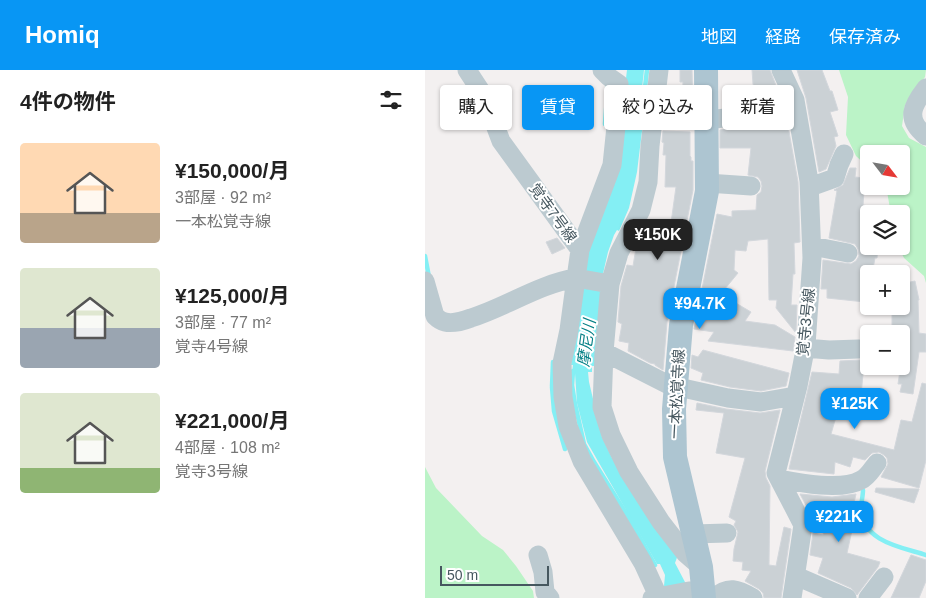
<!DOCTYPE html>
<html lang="ja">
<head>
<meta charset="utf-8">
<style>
	body { margin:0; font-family:Helvetica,"Noto Sans JP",sans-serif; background:#f6f6f6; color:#222; height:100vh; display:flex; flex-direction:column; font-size:19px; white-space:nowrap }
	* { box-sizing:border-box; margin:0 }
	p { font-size:16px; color:#767676 }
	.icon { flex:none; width:28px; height:28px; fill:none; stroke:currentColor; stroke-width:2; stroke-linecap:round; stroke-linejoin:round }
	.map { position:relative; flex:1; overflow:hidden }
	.sheet { display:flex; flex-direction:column; background:#fff; width:425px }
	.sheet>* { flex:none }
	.banner { position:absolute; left:15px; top:15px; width:410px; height:45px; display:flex; gap:10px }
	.needle { width:32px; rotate:121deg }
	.buttons { position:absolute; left:435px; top:75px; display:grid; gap:10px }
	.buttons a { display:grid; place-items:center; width:50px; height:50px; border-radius:5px; background:#fff; box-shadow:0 1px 4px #0004; font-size:25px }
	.scale { position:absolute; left:15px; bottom:12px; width:109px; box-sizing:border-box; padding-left:5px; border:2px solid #46575f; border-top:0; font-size:14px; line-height:18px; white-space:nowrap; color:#46575f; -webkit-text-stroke:4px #fff; paint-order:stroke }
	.price { position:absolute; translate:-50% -42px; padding:0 11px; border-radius:10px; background:#0896f4; color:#fff; font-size:16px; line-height:32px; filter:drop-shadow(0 1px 2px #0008) }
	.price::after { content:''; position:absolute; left:50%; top:30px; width:15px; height:11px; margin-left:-8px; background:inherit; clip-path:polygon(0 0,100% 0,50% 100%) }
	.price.active { background:#222; color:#fff }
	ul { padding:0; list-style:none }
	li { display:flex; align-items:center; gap:15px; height:125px; padding:0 20px }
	li span { display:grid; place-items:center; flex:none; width:140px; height:100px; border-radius:5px; color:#555 }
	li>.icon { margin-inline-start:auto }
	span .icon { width:60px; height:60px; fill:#fffc; stroke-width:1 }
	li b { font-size:21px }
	h2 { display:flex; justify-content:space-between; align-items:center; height:60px; padding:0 20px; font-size:21px }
	.pill { padding:0 18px; border-radius:5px; background:#fff; box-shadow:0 1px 4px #0004; font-size:18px; line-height:45px }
	.pill.active { background:#0896f4; color:#fff }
	header { display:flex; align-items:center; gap:30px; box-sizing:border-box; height:70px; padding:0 25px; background:#0896f4; color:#fff }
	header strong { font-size:24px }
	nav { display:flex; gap:28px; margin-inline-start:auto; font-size:18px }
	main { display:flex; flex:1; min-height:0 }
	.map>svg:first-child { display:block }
	.green { fill:#bbf3c7 }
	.water { fill:#84eff4 }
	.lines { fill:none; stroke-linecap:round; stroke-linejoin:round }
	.stream { stroke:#84eff4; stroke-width:4.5 }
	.building { fill:#cbd1d5; stroke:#d3d7dc }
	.minor { stroke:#bccad0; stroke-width:19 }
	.major { stroke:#adc5d1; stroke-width:24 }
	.labels { text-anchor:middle; stroke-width:4; stroke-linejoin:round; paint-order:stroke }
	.street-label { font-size:15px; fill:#46575f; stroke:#fff }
	.water-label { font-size:16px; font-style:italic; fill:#058086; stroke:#fff }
</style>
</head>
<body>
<header>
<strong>Homiq</strong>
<nav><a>地図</a><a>経路</a><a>保存済み</a></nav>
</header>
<main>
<section class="sheet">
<h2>4件の物件<svg class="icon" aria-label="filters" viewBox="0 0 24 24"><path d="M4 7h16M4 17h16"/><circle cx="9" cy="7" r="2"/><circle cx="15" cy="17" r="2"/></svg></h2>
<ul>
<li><span style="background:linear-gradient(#ffd9b3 70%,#b9a48a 0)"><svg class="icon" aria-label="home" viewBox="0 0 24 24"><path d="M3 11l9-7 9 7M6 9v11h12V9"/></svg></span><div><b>¥150,000/月</b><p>3部屋 · 92 m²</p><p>一本松覚寺線</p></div></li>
<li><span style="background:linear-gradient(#dfe7d0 60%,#9aa5b1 0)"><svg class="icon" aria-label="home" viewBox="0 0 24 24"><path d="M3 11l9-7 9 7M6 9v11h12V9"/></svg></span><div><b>¥125,000/月</b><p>3部屋 · 77 m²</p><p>覚寺4号線</p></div></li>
<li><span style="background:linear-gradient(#dfe7d0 75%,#8fb573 0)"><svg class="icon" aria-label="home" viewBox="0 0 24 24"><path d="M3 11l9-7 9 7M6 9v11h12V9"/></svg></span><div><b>¥221,000/月</b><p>4部屋 · 108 m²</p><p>覚寺3号線</p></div></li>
</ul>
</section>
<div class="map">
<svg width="501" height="528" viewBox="0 0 501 528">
	<rect width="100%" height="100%" fill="#f3f0f0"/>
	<!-- green -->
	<path class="green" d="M414,0H501L500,7L480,35L477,56L484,68L501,77V213L499,206L479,188L473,176H476V144H466L461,116H476V84H444V98L431,86L421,65L423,27Z
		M0,397L11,418L57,466L78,480L91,496L108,521L109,528H0Z"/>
	<!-- water -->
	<path class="water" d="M202,0H219L214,45L218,53L212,102L204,138L194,161L192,160L189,165L183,182L177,208L170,296H167V302H163L164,312L177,367L187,388L253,485L250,493L261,514L242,528L239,516L240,505L235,494H232L162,372L152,333L150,303L147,302L148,295H146L160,194L197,42Z"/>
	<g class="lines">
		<!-- stream -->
		<path class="stream" d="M217,44L222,0
			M180,54L183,14
			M0,186L4,207
			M148,301L147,315L150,334L159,374L169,392L204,448L230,495
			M127,316L128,292
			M127,317L129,341L140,379
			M438,420C438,426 436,433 436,439C438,472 476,477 501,485"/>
	</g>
	<!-- building -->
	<path class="building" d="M255,0H267L268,39H257L258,12H255Z
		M327,0H345L354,23L334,29L328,14Z
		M372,0H397L405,21H407L413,40L405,42L413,66L409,67L411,76L401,99L394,102L381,28Z
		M361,45L373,112L375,172L369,173L370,204H368L366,235H372L371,263L351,238L352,230H344L343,169L323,171L321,181L310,180L309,200L313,203L299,220L302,223L299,226L326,242L320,251L350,255L370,267L368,281L283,271L289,262L269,259L292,144L307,147V141L331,140L332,125L336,122L337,116L336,111L333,107L323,105L326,78H295V60L328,54Z
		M238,61L265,62V86L266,87V91H268V120L242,252L238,300L230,295V294L225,293L203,281L204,273L194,271L197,254L193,252L196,216L202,195L208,196L212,172L224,150L246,153L251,117H240L241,85H238L239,73L237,72Z
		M425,98H431L430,107L440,108L438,135L444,136V176H453L452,188H450L447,204H444L440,232L402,228V219H396L398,190L426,194L431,191L434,186L433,179L430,174L404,168L412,121L409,120L418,115Z
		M132,168L140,178L127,184L121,172Z
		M490,211L494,230H493L494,263L501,264V282H494L488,324L475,322L477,314H473L476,294H479L484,265L467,264V236H476V231H481L476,214Z
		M278,280L364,303L361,316L336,321L305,317L276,310L278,303L266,298L267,285L273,287Z
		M444,284V295L439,294L436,325L418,323L406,364L469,380L476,350L487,352L497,313L501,314V390L494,418L456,407L463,394L462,388L459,385L454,382L447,383L440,390L428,387L425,397L410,392L409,404L364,399L387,302L414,304L415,291L435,290L440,288Z
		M272,333L301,339L335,343L355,340L340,401L341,408L345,416L344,495L351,496L359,457L366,459L356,528H339L338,523L334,519L320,511L326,501L317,500L318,492L308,491L309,479L313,462L309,455L311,451L304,447L320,388L291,383L299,343L271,340Z
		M451,418L494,419L489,433L450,422Z
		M375,424L407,427L431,424L425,451H429L422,483L455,492L453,497L432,525L426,518L393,503L398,488L385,485L388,463L398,465L403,442L382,437Z
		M486,485L501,490V511L494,528H466Z"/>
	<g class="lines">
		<!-- minor -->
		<path class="minor" d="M42,0L59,26L76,71L155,180L151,208L185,214L179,282L244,315L303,328L336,332L370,326
			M177,0L184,7L194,14L192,47C221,47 251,52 280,50C310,48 342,40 370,30
			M356,0L370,30L384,111L387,188L381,275L373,316L351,403L378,455L367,528
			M501,18C487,36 480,49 501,66
			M282,113L326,116
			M385,117L410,108L414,95L419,84
			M387,176L423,183
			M155,180L187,95L192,47
			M0,211L10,246C13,249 16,251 20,252C28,254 38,251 46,248C81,237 114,214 151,208L144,260L137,293L138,327L143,356L157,391L218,493L234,528
			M185,214L194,183L216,140L223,112L225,76L234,0
			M380,278L404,280L434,279
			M179,282L177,337L186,365L204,402L236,452L260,483L276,497
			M354,409C375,413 417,421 436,410C443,407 447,399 452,393
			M268,464L302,463
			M113,485L118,502L120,522L125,528
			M371,506L422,528
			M227,528L264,521H279
			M289,528C303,515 313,519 328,528
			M443,528L459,507"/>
		<!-- major -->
		<path class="major" d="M279,528L276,497L250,387L249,339L256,255L282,121L281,0"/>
	</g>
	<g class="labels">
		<!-- street labels -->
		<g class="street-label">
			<text transform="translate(128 143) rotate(54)" y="5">覚寺7号線</text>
			<text transform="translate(381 252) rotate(-84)" y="5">覚寺3号線</text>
			<text transform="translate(252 324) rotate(-87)" y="5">一本松覚寺線</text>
		</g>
		<!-- water labels -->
		<g class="water-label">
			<text transform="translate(161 273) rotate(-82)" y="6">摩尼川</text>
		</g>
	</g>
</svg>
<div class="buttons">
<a><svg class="needle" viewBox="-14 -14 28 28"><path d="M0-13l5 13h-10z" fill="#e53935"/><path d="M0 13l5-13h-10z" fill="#767676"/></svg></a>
<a><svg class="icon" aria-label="layers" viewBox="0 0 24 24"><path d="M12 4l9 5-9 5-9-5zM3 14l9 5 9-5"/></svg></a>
<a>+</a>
<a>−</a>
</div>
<div class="scale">50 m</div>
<b class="price active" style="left:233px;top:191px">¥150K</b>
<b class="price" style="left:275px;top:260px">¥94.7K</b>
<b class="price" style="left:430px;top:360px">¥125K</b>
<b class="price" style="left:414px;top:473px">¥221K</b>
<div class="banner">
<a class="pill">購入</a>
<a class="pill active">賃貸</a>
<a class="pill">絞り込み</a>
<a class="pill">新着</a>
</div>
</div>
</main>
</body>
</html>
